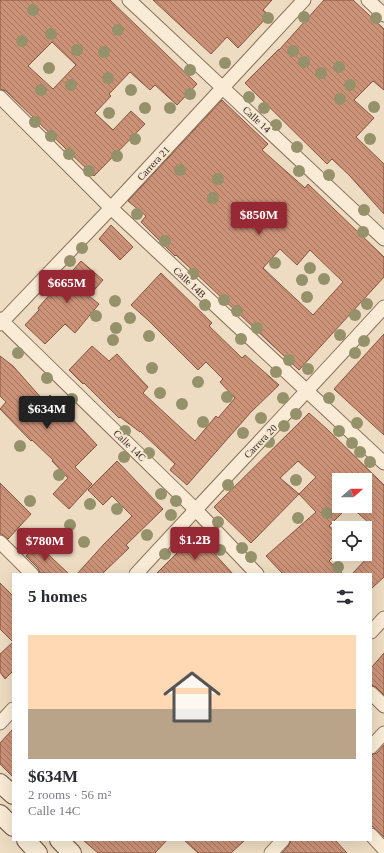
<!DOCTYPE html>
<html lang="en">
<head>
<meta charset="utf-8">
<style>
	body { margin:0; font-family:Georgia,serif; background:#f7f7f7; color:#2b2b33; height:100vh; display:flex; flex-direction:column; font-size:15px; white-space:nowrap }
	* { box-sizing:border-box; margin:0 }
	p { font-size:13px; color:#7c7c81 }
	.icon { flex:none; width:22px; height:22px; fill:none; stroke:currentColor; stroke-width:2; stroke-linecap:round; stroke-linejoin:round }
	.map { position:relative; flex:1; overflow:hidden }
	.sheet { position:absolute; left:12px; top:573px; width:360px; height:268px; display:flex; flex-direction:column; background:#fff; border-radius:0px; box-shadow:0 4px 16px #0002 }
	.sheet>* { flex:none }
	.needle { width:26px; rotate:70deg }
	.fabs { position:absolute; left:332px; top:473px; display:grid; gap:8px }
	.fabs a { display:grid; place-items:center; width:40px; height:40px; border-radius:0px; background:#fff; box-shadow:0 4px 16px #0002; font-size:20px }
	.price { position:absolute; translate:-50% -34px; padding:0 9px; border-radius:4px; background:#972935; color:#fff; font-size:13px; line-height:26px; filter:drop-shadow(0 1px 2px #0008) }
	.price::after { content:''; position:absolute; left:50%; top:24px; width:12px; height:9px; margin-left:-6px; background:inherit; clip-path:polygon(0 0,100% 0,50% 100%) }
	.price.current { background:#222; color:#fff }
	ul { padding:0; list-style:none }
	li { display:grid; align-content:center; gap:8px; height:212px; padding:0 16px }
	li+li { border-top:1px solid #e1e1e2 }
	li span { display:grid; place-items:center; height:124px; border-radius:0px; color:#555 }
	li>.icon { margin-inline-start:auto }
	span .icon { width:72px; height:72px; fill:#fffc; stroke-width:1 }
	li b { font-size:17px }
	h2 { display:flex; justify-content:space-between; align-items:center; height:48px; padding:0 16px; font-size:17px }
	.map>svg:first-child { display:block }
	.building { fill:url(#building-back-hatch); stroke:#87543f; fill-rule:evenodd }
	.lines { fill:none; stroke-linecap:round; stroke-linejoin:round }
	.street-casing { stroke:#886d59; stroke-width:15 }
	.secondary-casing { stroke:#694e3c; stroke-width:20 }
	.street { stroke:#f9ebd5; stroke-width:13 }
	.secondary { stroke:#f9ebd5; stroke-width:18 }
	.tree { fill:#95916b }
	.labels { text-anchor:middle; stroke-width:4; stroke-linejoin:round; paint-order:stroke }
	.street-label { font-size:10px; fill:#37271d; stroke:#f5e7d2 }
</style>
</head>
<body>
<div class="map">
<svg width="384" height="853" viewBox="0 0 384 853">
	<defs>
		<pattern id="building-back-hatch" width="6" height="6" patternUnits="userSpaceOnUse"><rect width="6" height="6" fill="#cc9278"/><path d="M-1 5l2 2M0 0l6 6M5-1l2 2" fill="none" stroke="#a67762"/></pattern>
	</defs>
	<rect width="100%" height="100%" fill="#eedcc2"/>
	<!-- building -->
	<path class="building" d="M0,0H110L197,84L177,105L155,85L150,90L130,72L109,94L111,96L95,113L113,130L131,111L145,124L94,176L6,91L0,89ZM52,42L76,65L53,89L28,66Z
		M153,0H272L263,10L269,15L238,48L227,37L211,54Z
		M324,0H353L384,29V90L373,81L354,100L374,118L356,137L384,164V214L349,175L332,159L327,164L245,83L279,49V50Z
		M222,100L268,144L262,150L305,188L308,184L384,257V277L299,370L176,255L175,256L141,222L146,216L128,201ZM280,249L297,265L310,250L343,282L313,315L263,268Z
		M111,225L133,247L120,260L99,239Z
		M81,261L103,280L89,296L99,304L75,333L65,324L45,344L25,325L39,310L38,308L66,276L67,277Z
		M161,273L212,323L209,326L242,358L245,355L279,385L251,412L187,485L170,470L175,464L140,431V432L120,417L119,418L84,383L83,384L69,370L92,346L109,361L117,354L148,387L143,393L195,441L216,416L218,418L235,398L220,382L223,379L206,362L198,370L148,320L131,305Z
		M384,334V435L334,389Z
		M0,356L13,366L44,401L50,395L97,445L75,467L92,484L69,509L53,494L68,478L52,461L53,460L32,440L31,441L0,409L6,402L0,396Z
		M309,413L328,430L384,485V577L371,589V574H352L367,558L365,556V525L368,522L350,506H365V480H339V506H349L329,526L339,534V551L329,561L343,574H283L266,556L316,512L299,494L251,543L214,507ZM298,461L316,477L299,494L280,478Z
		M117,461L163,509L126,545L129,548L102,574H77L104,544L132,516L112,496L103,505L88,490Z
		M0,483L31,514L8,539L2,534H0Z
		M195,535L212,551L233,574H156Z
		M37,544L69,574L40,573L38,568L26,556Z
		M0,583L13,596V671L5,679L0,672V654L13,642L0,629Z
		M384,653V695L376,687L371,685V668Z
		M13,729V777L0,764V743Z
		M384,745V837L371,825V755L377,753Z
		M83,840H167L155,853H98Z
		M184,840H245L231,853H198Z
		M291,840H335L347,853H282L289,845Z"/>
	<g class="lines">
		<!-- street casing -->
		<g class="street-casing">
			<path id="street" d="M129,0L384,239
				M368,0L384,15
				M0,97L111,208L384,463
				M0,319L195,509L257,574
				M0,324L111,208L304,0
				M0,542L32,574
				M136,574C218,485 302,397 384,307
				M371,632L384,618
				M371,693L384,706
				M0,723L13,709
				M371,747L384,733
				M371,835L384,849
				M271,853L283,840"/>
		</g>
		<!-- secondary casing -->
		<g class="secondary-casing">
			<path id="secondary" d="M0,783L13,795
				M0,814L13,827
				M26,840L38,853
				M59,840L72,853"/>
		</g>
		<!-- street -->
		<use href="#street" class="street"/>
		<!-- secondary -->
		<use href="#secondary" class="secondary"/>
	</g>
	<!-- trees -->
	<g class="tree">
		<circle cx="33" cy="10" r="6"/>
		<circle cx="304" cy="17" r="6"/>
		<circle cx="268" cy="18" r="6"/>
		<circle cx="376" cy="18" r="6"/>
		<circle cx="118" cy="30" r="6"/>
		<circle cx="51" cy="34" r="6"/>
		<circle cx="22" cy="41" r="6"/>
		<circle cx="77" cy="50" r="6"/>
		<circle cx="293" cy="51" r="6"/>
		<circle cx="104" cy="52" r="6"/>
		<circle cx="304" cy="62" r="6"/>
		<circle cx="225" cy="63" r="6"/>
		<circle cx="339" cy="67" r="6"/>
		<circle cx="49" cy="68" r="6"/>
		<circle cx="190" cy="70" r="6"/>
		<circle cx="321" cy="73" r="6"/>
		<circle cx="108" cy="78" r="6"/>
		<circle cx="71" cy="85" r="6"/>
		<circle cx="350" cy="85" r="6"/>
		<circle cx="41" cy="90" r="6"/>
		<circle cx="131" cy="90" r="6"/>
		<circle cx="190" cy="94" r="6"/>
		<circle cx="249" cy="97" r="6"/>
		<circle cx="340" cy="99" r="6"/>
		<circle cx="374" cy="107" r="6"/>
		<circle cx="145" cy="108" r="6"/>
		<circle cx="170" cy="108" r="6"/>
		<circle cx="264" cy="108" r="6"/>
		<circle cx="109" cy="113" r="6"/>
		<circle cx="35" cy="122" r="6"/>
		<circle cx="276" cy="125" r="6"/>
		<circle cx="51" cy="136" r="6"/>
		<circle cx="135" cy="139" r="6"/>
		<circle cx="370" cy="139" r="6"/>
		<circle cx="297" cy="147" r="6"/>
		<circle cx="69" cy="154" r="6"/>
		<circle cx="117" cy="156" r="6"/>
		<circle cx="180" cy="170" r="6"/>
		<circle cx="89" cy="171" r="6"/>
		<circle cx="299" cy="171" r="6"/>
		<circle cx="329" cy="175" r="6"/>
		<circle cx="218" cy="179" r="6"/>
		<circle cx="213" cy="198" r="6"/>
		<circle cx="364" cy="210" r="6"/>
		<circle cx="137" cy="214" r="6"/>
		<circle cx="266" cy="220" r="6"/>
		<circle cx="363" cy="232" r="6"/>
		<circle cx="165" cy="241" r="6"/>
		<circle cx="82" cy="248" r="6"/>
		<circle cx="70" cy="261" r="6"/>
		<circle cx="275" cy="263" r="6"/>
		<circle cx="310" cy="268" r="6"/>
		<circle cx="193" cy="274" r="6"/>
		<circle cx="57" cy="276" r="6"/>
		<circle cx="324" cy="279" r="6"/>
		<circle cx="302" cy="280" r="6"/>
		<circle cx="307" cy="297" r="6"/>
		<circle cx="224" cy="300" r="6"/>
		<circle cx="115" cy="301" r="6"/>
		<circle cx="367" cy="304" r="6"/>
		<circle cx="205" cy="305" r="6"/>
		<circle cx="237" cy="311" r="6"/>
		<circle cx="355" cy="315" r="6"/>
		<circle cx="96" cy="316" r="6"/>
		<circle cx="130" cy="318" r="6"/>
		<circle cx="116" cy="328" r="6"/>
		<circle cx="257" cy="328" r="6"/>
		<circle cx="340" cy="335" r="6"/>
		<circle cx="149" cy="336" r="6"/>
		<circle cx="241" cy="339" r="6"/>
		<circle cx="113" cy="340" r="6"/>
		<circle cx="364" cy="341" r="6"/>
		<circle cx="18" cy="353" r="6"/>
		<circle cx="355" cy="353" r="6"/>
		<circle cx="289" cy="360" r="6"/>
		<circle cx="152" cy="368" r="6"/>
		<circle cx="308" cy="369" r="6"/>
		<circle cx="276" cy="372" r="6"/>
		<circle cx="47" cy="378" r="6"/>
		<circle cx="198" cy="382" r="6"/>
		<circle cx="160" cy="393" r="6"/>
		<circle cx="227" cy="397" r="6"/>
		<circle cx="283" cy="398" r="6"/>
		<circle cx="329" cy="398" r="6"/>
		<circle cx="72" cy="399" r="6"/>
		<circle cx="182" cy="404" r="6"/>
		<circle cx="296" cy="414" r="6"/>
		<circle cx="261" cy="418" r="6"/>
		<circle cx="203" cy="422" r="6"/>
		<circle cx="357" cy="423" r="6"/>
		<circle cx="284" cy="426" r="6"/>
		<circle cx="125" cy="431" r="6"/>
		<circle cx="339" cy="431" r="6"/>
		<circle cx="243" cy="433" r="6"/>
		<circle cx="269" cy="442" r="6"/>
		<circle cx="352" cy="443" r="6"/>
		<circle cx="20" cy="446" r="6"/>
		<circle cx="360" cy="452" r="6"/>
		<circle cx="149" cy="453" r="6"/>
		<circle cx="124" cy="457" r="6"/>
		<circle cx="370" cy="462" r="6"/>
		<circle cx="59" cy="475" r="6"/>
		<circle cx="296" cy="480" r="6"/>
		<circle cx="228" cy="485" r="6"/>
		<circle cx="161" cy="494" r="6"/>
		<circle cx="30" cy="501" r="6"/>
		<circle cx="176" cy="501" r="6"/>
		<circle cx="90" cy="504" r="6"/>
		<circle cx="117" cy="509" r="6"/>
		<circle cx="327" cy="513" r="6"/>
		<circle cx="171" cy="515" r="6"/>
		<circle cx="298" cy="518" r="6"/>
		<circle cx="218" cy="522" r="6"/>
		<circle cx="70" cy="525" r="6"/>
		<circle cx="202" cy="533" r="6"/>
		<circle cx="147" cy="535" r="6"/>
		<circle cx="84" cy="542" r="6"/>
		<circle cx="176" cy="543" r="6"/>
		<circle cx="209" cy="543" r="6"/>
		<circle cx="242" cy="548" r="6"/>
		<circle cx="220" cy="550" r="6"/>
		<circle cx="165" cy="554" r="6"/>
		<circle cx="251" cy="557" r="6"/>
		<circle cx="338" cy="567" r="6"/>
	</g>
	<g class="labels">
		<!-- street labels -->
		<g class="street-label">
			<text transform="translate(257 119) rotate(43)" y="4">Calle 14</text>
			<text transform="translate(153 163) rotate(-47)" y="4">Carrera 21</text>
			<text transform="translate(190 282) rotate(43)" y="4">Calle 14B</text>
			<text transform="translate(260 441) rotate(-46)" y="4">Carrera 20</text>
			<text transform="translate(130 445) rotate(44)" y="4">Calle 14C</text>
		</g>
	</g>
</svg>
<div class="fabs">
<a><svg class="needle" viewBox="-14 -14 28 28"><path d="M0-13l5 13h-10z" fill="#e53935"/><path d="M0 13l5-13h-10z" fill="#7c7c81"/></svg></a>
<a><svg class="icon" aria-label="locate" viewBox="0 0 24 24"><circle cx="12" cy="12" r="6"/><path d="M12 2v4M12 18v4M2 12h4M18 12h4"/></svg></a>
</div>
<b class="price" style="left:259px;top:236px">$850M</b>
<b class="price" style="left:67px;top:304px">$665M</b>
<b class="price current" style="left:47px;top:430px">$634M</b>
<b class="price" style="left:195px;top:561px">$1.2B</b>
<b class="price" style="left:45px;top:562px">$780M</b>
<section class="sheet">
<h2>5 homes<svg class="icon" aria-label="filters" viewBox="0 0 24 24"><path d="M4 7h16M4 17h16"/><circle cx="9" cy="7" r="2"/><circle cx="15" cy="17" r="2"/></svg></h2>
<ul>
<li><span style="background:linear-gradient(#ffd9b3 60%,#b9a48a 0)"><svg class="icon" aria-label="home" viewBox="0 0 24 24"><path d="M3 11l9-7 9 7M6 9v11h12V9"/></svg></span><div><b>$634M</b><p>2 rooms · 56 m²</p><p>Calle 14C</p></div></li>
</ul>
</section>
</div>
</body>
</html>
